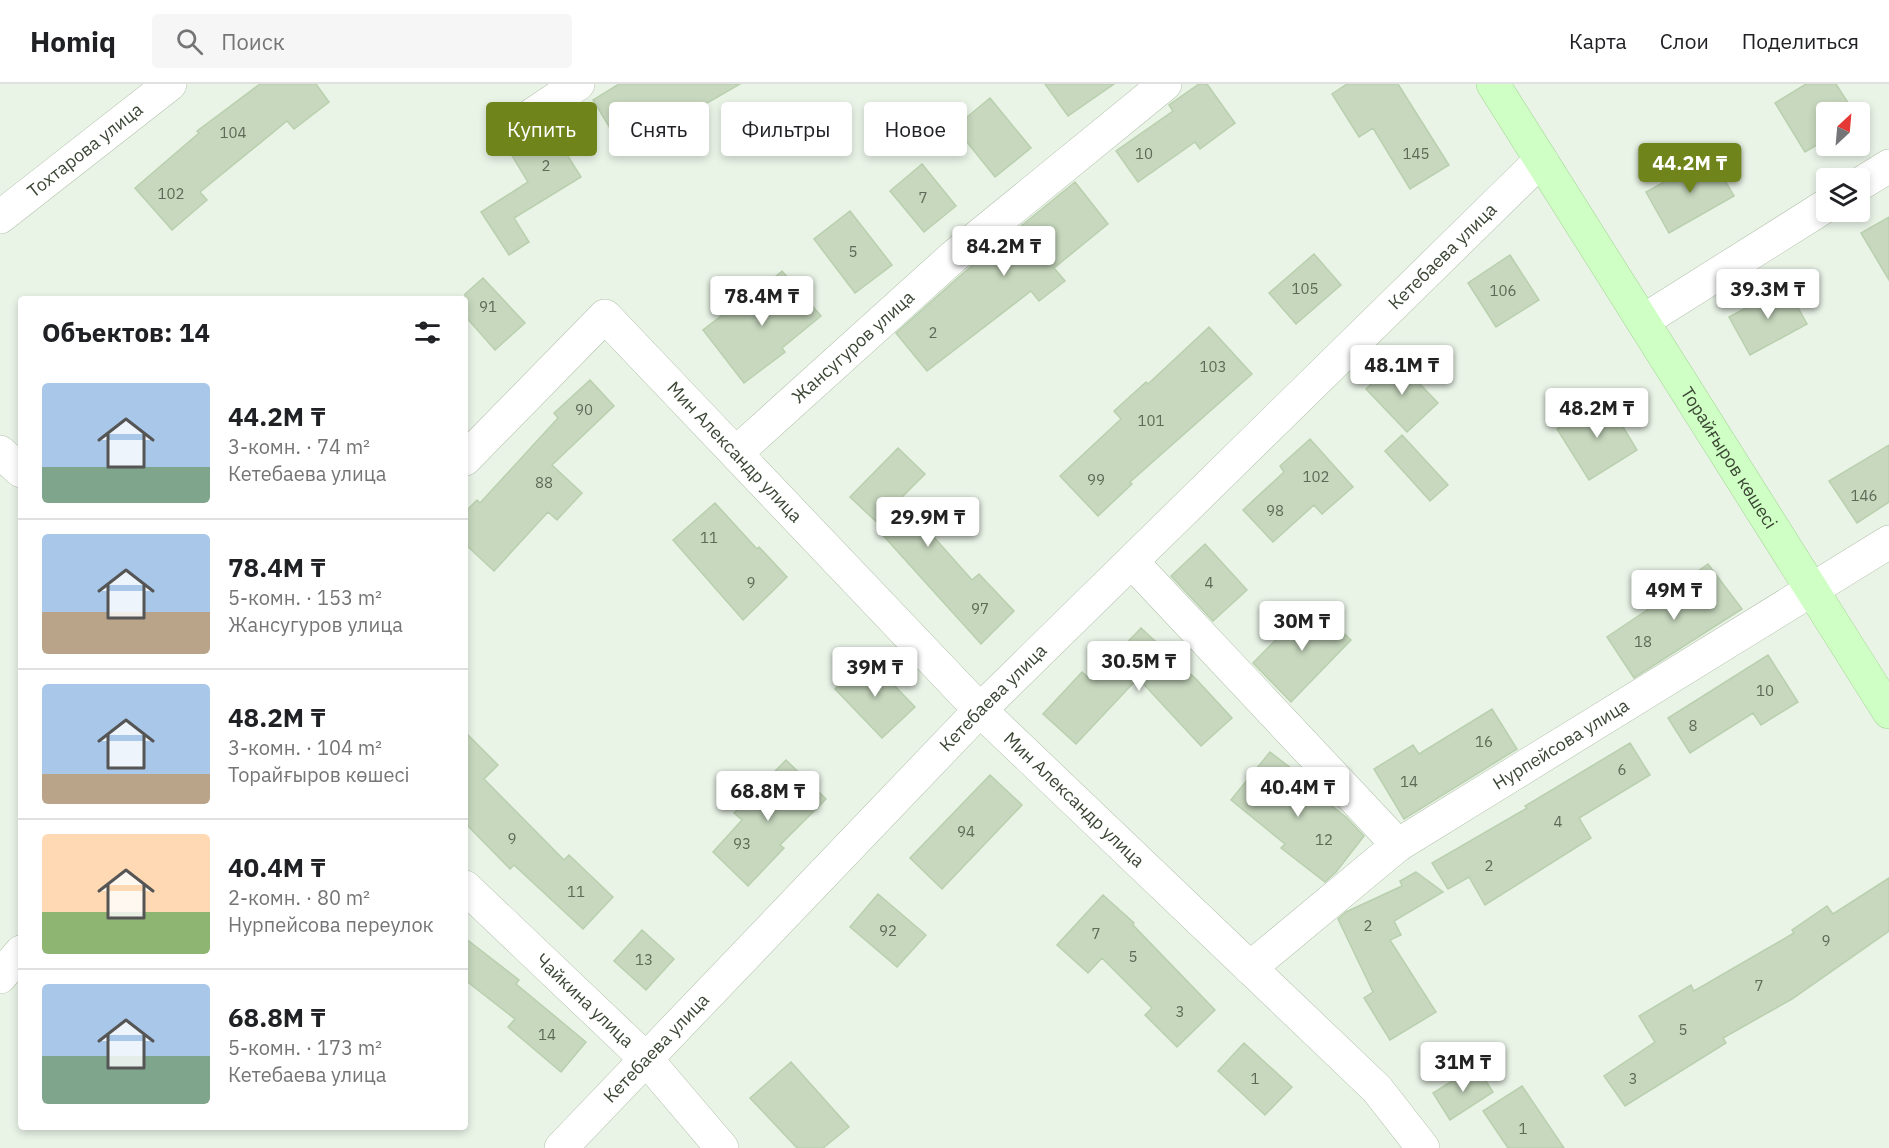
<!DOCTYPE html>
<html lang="ru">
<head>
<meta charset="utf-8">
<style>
	body { margin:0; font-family:"IBM Plex Sans",sans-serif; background:#f6f6f6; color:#202124; height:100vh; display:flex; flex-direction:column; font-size:22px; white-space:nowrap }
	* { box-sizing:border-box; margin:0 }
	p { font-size:20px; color:#757577 }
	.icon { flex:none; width:33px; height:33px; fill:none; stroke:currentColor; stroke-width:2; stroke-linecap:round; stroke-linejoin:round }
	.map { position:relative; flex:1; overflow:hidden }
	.drawer { position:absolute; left:18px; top:212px; width:450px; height:834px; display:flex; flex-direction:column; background:#fff; border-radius:6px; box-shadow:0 3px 9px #0003 }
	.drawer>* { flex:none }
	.top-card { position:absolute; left:486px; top:18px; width:570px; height:54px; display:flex; gap:12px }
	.needle { width:39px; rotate:26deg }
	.controls { position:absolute; left:1816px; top:18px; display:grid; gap:12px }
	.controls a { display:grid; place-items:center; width:54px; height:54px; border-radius:6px; background:#fff; box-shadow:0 3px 9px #0003; font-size:30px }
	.price { position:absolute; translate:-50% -51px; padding:0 14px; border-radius:6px; background:#fff; color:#222; font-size:20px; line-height:39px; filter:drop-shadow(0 2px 3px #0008) }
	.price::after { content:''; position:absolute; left:50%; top:36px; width:18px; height:14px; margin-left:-9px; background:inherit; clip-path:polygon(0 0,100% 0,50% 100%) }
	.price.current { background:#6f851b; color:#fff }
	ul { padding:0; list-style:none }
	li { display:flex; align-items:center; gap:18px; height:150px; padding:0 24px }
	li+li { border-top:2px solid #e0e0e0 }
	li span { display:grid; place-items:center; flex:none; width:168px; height:120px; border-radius:6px; color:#555 }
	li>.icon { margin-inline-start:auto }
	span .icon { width:72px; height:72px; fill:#fffc; stroke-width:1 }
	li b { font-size:26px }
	h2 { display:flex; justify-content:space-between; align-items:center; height:72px; padding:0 24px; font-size:26px }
	.chip { padding:0 21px; border-radius:6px; background:#fff; box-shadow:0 3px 9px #0003; font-size:21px; line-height:54px }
	.chip.current { background:#6f851b; color:#fff }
	header { display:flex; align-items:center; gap:36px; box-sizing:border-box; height:84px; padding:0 30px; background:#fff; border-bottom:2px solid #e0e0e0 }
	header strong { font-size:28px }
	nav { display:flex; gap:33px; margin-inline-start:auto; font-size:21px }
	.search { width:420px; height:54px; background:#f6f6f6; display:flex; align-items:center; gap:15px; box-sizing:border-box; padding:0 21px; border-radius:6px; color:#757577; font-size:22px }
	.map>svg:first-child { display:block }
	.building { fill:#c7d8be; stroke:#b9d0ae; stroke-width:1.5 }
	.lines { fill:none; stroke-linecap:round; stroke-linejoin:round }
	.street-casing { stroke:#b2c2ab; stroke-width:34 }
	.secondary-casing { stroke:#a1d594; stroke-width:34 }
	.street { stroke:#fff; stroke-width:33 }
	.secondary { stroke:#cfffc4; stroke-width:33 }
	.labels { text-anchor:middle; stroke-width:4.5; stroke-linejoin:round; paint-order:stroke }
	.number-label { font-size:15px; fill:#5e6a57 }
	.street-label { font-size:18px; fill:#3b4635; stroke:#fff }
</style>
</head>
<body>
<header>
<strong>Homiq</strong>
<div class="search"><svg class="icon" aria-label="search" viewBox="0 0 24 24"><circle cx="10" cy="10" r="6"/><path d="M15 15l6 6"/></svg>Поиск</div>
<nav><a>Карта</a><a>Слои</a><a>Поделиться</a></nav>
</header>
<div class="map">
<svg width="1889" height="1064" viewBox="0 0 1889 1064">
	<rect width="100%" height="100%" fill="#e9f3e6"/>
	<!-- building -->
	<path class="building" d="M260,0H316L329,18L294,45L287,37L200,108L207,116L172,146L135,104L199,49L197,47Z
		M619,0H740L624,67L593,16Z
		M1045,0H1114L1068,32Z
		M1199,0H1207L1235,39L1200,65L1195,58L1138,98L1116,67L1173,27L1169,21Z
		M1347,0H1398L1449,81L1410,105L1373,44L1359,53L1332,10Z
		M1806,0H1836L1854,28H1827V55L1805,68L1775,19Z
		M990,14L1031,64L995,93L955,43Z
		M551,45L581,93L514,134L529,158L509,171L481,128L528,98L511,70Z
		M1711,72L1734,112L1669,149L1646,108Z
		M922,80L956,122L924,148L890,107Z
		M1075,98L1108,140L1054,184L1065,197L1039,217L1031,207L927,287L896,249L961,191Z
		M850,127L892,181L855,209L814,155Z
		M1889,133V196L1861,149Z
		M1314,170L1341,201L1296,240L1269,209Z
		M1510,171L1539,216L1496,243L1468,199Z
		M782,187L821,232L782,264L785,268L744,299L703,246L745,214L747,217Z
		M483,194L525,239L495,266L465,232V210Z
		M1786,202L1807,240L1750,271L1729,233Z
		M1209,243L1252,290L1130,398L1132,400L1098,432L1060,392L1121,335L1114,327L1146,298L1148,300Z
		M1397,276L1438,319L1407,348L1366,305Z
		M590,296L614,322L552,381L582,409L557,436L548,428L494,487L465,460V428L477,416L480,419L558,334L554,329Z
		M1606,315L1637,366L1589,396L1557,345Z
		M1402,351L1448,401L1430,417L1385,367Z
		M1310,355L1353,403L1322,430L1314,421L1273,458L1243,426L1284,388L1280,382Z
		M1889,361V418L1857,439L1829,397Z
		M898,364L925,390L900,415L972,496L979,490L1014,527L981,560L881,449L885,446L850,413Z
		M715,419L757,465L759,463L787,493L743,536L673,456Z
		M1205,460L1247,506L1213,537L1171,492Z
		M1708,480L1742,525L1634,594L1607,553L1662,516L1660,514Z
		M1312,519L1351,556L1291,618L1253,579Z
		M1141,544L1196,595L1232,634L1201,662L1138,594L1076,660L1043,630L1082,588L1091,596Z
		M1768,571L1798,618L1761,641L1753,629L1690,669L1668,634Z
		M867,573L915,623L882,654L835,605Z
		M1492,625L1517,665L1404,735L1374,685L1413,661L1419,670Z
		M465,648L498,681L484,695L564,776L569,771L613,813L583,845L514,781L510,785L465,739Z
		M1630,659L1650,691L1579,734L1591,754L1485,821L1469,793L1448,805L1432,779L1527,724L1525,722Z
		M1270,668L1309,698L1306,702L1346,733L1364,752L1336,788L1325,798L1281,764L1285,760L1231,716Z
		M786,676L826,715L780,761L784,764L748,802L713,768L742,736L734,729Z
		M990,691L1022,721L942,805L910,774Z
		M1416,788L1443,808L1394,837L1401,851L1390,856L1436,928L1390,956L1364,914L1373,908L1338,835L1346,828L1402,802L1400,797Z
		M1889,794V847L1792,915L1723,954L1726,959L1625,1022L1604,992L1655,958L1639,932L1691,901L1694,907L1794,849L1792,846L1827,822L1833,830Z
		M878,810L926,851L897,883L850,843Z
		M1103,811L1134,839L1133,841L1215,926L1177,963L1145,931L1152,924L1102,874L1088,889L1057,861Z
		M642,846L674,875L646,906L614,877Z
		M465,854L519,896L516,900L586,958L561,988L508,943L515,935L465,896Z
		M1244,959L1292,1003L1265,1031L1218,987Z
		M791,978L849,1043L823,1064H797L750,1014Z
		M1476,982L1493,1008L1450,1036L1433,1009Z
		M1522,1002L1564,1064H1508L1483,1027Z"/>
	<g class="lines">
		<!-- street casing -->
		<g class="street-casing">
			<g id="street">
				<path d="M504,50L578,0"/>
				<path d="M1860,100L1889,82"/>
				<path id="s1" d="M0,133L170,0"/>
				<path d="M1643,237L1827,121"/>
				<path d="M0,368L21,387"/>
				<path id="s2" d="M736,369L953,173L1165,0"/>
				<path id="s3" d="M465,375L605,232L980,626L1377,1005L1423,1064"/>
				<path d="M1132,478L1398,761"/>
				<path id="s4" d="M465,803L647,976L722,1064"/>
				<path id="s5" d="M1250,884L1398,761L1889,458"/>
				<path d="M0,893L21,868"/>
				<path id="s6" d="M561,1064L980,626L1541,76"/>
			</g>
		</g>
		<!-- secondary casing -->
		<g class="secondary-casing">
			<g id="secondary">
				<path id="s7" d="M1493,0L1889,628"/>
			</g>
		</g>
		<!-- street -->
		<use href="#street" class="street"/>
		<!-- secondary -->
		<use href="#secondary" class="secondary"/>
	</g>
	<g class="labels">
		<!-- number labels -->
		<g class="number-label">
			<text x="233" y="54">104</text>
			<text x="1144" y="75">10</text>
			<text x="1416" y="75">145</text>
			<text x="546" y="87">2</text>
			<text x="171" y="115">102</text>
			<text x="923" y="119">7</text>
			<text x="853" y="173">5</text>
			<text x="1305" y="210">105</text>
			<text x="1503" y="212">106</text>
			<text x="488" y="228">91</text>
			<text x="933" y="254">2</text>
			<text x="1213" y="288">103</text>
			<text x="584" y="331">90</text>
			<text x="1151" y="342">101</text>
			<text x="1316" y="398">102</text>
			<text x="1096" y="401">99</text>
			<text x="544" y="404">88</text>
			<text x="1864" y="417">146</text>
			<text x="1275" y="432">98</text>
			<text x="709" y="459">11</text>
			<text x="751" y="504">9</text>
			<text x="1209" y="504">4</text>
			<text x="980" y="530">97</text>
			<text x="1643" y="563">18</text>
			<text x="1765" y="612">10</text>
			<text x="1693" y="647">8</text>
			<text x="1484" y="663">16</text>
			<text x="1622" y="691">6</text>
			<text x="1409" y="703">14</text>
			<text x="1558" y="743">4</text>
			<text x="966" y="753">94</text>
			<text x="512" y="760">9</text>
			<text x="1324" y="761">12</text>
			<text x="742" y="765">93</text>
			<text x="1489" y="787">2</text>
			<text x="576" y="813">11</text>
			<text x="1368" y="847">2</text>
			<text x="888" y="852">92</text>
			<text x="1096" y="855">7</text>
			<text x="1826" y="862">9</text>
			<text x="1133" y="878">5</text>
			<text x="644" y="881">13</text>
			<text x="1759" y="907">7</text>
			<text x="1180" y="933">3</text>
			<text x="1683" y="951">5</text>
			<text x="547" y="956">14</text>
			<text x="1255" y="1000">1</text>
			<text x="1633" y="1000">3</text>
			<text x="1523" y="1050">1</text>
		</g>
		<!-- street labels -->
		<g class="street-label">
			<text dy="6" stroke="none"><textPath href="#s1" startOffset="108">Тохтарова улица</textPath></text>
			<text dy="6" stroke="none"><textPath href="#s6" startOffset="1254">Кетебаева улица</textPath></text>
			<text dy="6" stroke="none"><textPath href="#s2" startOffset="158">Жансугуров улица</textPath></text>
			<text dy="6" stroke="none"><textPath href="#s3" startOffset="388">Мин Александр улица</textPath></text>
			<text dy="6" stroke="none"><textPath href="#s7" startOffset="442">Торайғыров көшесі</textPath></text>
			<text dy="6" stroke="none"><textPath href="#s6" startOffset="624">Кетебаева улица</textPath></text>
			<text dy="6" stroke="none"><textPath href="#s5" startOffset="384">Нурпейсова улица</textPath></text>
			<text dy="6" stroke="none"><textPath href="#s3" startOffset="874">Мин Александр улица</textPath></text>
			<text dy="6" stroke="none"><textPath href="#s4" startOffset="165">Чайкина улица</textPath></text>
			<text dy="6" stroke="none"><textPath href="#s6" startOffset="138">Кетебаева улица</textPath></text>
		</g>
	</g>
</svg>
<div class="controls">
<a><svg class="needle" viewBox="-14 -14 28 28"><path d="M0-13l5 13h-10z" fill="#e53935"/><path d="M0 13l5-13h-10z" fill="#757577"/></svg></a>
<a><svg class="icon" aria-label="layers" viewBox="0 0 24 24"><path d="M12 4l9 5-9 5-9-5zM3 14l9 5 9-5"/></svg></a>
</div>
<b class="price current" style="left:1690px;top:110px">44.2M ₸</b>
<b class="price" style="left:1004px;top:193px">84.2M ₸</b>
<b class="price" style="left:1768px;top:236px">39.3M ₸</b>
<b class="price" style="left:762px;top:243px">78.4M ₸</b>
<b class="price" style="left:1402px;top:312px">48.1M ₸</b>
<b class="price" style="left:1597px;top:355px">48.2M ₸</b>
<b class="price" style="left:928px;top:464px">29.9M ₸</b>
<b class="price" style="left:1674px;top:537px">49M ₸</b>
<b class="price" style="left:1302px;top:568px">30M ₸</b>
<b class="price" style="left:1139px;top:608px">30.5M ₸</b>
<b class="price" style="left:875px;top:614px">39M ₸</b>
<b class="price" style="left:1298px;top:734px">40.4M ₸</b>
<b class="price" style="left:768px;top:738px">68.8M ₸</b>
<b class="price" style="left:1463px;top:1009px">31M ₸</b>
<div class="top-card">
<a class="chip current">Купить</a>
<a class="chip">Снять</a>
<a class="chip">Фильтры</a>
<a class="chip">Новое</a>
</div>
<section class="drawer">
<h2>Объектов: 14<svg class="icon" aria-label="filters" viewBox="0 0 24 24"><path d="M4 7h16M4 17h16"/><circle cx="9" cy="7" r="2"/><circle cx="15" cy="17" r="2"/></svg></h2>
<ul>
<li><span style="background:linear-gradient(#a9c7e8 70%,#7fa58c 0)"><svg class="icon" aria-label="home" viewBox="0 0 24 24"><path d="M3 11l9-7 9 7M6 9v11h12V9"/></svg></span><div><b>44.2M ₸</b><p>3-комн. · 74 m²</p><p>Кетебаева улица</p></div></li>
<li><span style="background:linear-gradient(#a9c7e8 65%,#b9a48a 0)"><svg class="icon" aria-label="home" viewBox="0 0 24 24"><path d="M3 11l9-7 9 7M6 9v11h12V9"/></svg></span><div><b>78.4M ₸</b><p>5-комн. · 153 m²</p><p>Жансугуров улица</p></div></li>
<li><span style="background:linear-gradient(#a9c7e8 75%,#b9a48a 0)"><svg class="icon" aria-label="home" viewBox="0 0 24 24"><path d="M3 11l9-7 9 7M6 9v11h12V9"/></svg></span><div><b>48.2M ₸</b><p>3-комн. · 104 m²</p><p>Торайғыров көшесі</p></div></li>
<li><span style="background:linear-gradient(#ffd9b3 65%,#8fb573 0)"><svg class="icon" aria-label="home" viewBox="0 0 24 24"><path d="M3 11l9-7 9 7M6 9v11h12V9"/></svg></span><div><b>40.4M ₸</b><p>2-комн. · 80 m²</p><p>Нурпейсова переулок</p></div></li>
<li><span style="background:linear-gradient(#a9c7e8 60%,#7fa58c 0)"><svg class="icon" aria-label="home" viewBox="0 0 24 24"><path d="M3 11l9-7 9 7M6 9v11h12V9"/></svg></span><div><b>68.8M ₸</b><p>5-комн. · 173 m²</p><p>Кетебаева улица</p></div></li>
</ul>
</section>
</div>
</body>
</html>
